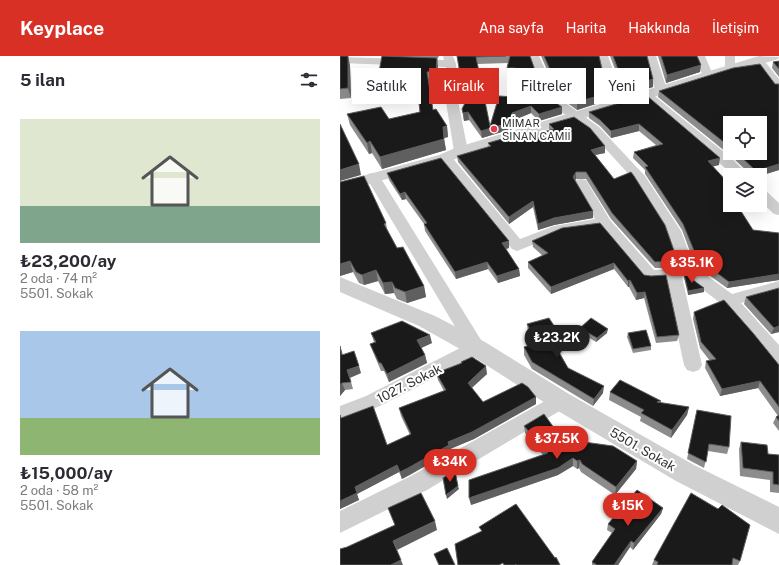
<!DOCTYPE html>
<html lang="tr">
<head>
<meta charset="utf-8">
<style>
	body { margin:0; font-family:"Public Sans",sans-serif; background:#f2f2f3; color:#2b2b33; height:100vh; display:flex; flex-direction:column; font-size:15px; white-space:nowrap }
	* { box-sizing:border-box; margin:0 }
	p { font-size:13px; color:#7c7c81 }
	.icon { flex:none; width:22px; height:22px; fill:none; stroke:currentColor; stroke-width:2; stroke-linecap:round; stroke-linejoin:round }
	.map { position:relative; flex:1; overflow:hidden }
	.sheet { display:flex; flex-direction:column; background:#fff; width:340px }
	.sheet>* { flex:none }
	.guide { position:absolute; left:12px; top:12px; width:367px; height:36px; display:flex; gap:8px }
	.buttons { position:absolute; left:383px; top:60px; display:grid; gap:8px }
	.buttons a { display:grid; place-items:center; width:44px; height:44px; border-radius:0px; background:#fff; box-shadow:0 4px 16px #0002; font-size:20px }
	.price { position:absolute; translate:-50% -34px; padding:0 9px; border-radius:14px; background:#d93025; color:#fff; font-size:13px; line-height:26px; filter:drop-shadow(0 1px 2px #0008) }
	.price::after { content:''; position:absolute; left:50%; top:24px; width:12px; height:9px; margin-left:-6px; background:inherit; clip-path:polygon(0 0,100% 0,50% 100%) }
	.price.on { background:#222; color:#fff }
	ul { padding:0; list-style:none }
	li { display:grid; align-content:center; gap:8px; height:212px; padding:0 20px }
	li span { display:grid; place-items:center; height:124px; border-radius:0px; color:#555 }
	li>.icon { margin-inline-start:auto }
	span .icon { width:72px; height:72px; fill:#fffc; stroke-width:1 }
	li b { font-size:17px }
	h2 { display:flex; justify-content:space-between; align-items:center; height:48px; padding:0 20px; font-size:17px }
	.tag { padding:0 14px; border-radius:0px; background:#fff; box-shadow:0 4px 16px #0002; font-size:14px; line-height:36px }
	.tag.on { background:#d93025; color:#fff }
	header { display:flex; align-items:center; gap:24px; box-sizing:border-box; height:56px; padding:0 20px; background:#d93025; color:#fff }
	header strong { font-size:19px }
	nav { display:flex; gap:22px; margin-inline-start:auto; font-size:14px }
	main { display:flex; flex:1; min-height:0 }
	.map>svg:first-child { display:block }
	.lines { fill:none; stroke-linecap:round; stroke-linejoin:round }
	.minor { fill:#d0d0d0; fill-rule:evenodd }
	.tertiary { fill:#d0d0d0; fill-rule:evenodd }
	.wall { fill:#8c8c8c; fill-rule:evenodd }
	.shaded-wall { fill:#5f5f5f }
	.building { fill:#1a1a1a; stroke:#5f5f5f }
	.poi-dot { fill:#e63946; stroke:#fff; stroke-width:1.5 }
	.labels { text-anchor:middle; stroke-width:4; stroke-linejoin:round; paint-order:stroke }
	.far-poi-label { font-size:11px; fill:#333; stroke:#fff; text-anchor:start }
	.street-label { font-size:13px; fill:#333; stroke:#fff }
</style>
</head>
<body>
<header>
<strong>Keyplace</strong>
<nav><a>Ana sayfa</a><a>Harita</a><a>Hakkında</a><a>İletişim</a></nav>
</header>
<main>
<section class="sheet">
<h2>5 ilan<svg class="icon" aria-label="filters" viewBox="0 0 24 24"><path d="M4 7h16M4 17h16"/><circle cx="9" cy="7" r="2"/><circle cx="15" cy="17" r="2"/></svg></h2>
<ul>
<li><span style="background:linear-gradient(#dfe7d0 70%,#7fa58c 0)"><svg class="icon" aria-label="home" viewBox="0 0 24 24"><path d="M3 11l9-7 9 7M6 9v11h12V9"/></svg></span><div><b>₺23,200/ay</b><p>2 oda · 74 m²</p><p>5501. Sokak</p></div></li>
<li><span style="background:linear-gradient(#a9c7e8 70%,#8fb573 0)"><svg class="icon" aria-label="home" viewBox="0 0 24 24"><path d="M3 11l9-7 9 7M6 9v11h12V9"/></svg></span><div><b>₺15,000/ay</b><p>2 oda · 58 m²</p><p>5501. Sokak</p></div></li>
</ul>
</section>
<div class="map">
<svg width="439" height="509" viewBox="0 0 439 509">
	<rect width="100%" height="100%" fill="#fff"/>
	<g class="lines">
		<!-- minor -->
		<path class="minor" d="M103,0H113L116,8L117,40L128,95L126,98H116L114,95L105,40L106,11L0,7V1L104,4Z
			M189,0H199L210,24L211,34L221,44L259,71L305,120L341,175L354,210L392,238L439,225V237L401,247L439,289V308L433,306L383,249L345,220L342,221L362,309L359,314L353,316L347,314L344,309L326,224L310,225L304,224L260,171L222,177L177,195L172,193L100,105L98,102L100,99H110L180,183L214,170L255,163L234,127L236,124L241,123L246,124L270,164L314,214L331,213L338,210L325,175L295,125L251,77L213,50L201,37L199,35L198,24Z
			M258,0H268L279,31L287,47L285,50H277C267,35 263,17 258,0Z
			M306,0H316L327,34L325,36H317L315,34Z
			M355,0H365L373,19L371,21H363Z
			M385,0H395V12L394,14L390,15L385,12Z
			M418,1L422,2L439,23V34L435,33L413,4Z
			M307,36L311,37L390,101L408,119H393L303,41L301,39L303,37Z
			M33,117L38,118L40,121L146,292L143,297L40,350L0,366V350L26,340L126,289L26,121L28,118Z
			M420,133L425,134L439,147V159L434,158L420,145Z
			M221,337L228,340L231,345L228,350L87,434L0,477V455L71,420L214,340Z"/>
		<!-- tertiary -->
		<path class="tertiary" d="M419,0L439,1L438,3L127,98L111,105L0,136V126L99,99L115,92Z
			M0,221L95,260L145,286L229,338L354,409L439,451V478L336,425L213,352L129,298L79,270L0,236Z"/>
	</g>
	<!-- wall -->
	<path class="wall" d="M0,0L10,9L11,42L0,43Z
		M42,0H99L98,2H97L98,12L97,26H88L93,54L107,70L108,81L104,82L106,94L42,113L32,97L29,98L10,69L7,58L49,63L80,56L77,31L40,32L38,21Z
		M117,0H190L198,29L222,58L199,65L191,57L172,65V73L142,82L129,64L124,65L122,53L125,47ZM168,7L167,12V19H175V41L150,70L137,8Z
		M201,0H259L271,43L237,54L222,43L212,33L211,23Z
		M270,0H307L313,31L285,39Z
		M318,0H357L360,16L326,27Z
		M439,5V21L432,12L433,6Z
		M435,28H439V114L420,120V119H411L391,100L318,41L319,35ZM390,67L420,97H390Z
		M306,39L379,109L373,110L390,149H410V152L400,154L413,174L439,177V224L387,232L355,209L342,174L305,118V114L293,102L294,96L316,89L299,75L271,82L260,70L249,62V56Z
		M209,68L265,97L255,99L336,209L331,212H315L271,163L246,123H236L235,124L253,162L214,169L198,174L193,151L169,168L118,106L117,100L149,91L148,87L172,84L209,75Z
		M47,117L169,192L166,193L179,213L180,220L158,227L148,213L116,223L85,175L84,168L66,143L62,144L49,124Z
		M0,126L46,167L47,173L57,192L84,230L86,241L67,247L57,243L54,237L45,238L38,225L24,229L19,227L13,216L0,220Z
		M260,167L339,279L337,285L316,287L304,242L296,244L289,231H288L274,213L211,238L188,212V206L203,200L193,191L192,185Z
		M344,218L364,232V236L348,239L344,222Z
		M406,241L439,276L431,278L404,248Z
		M354,256L439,309V375L433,367L436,361L438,360L418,332L380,340L365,312L366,305H370L360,292L353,263Z
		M187,268L218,284L213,285L228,312L263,337L253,350L192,313L184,299V291L194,288L188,276Z
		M240,272L267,277L256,286L240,276Z
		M31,277L92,287L81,292L85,299L87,307L49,326L44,315H41L33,296L30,288L34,286Z
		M288,277L311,290V294L293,297L287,281Z
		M0,290L3,299L21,317L10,322L13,333L5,334L0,340Z
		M121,306L147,318L132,332L143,346L196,341V348L134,383L110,393V396L70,419L62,423L59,416L17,438L19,444L0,453V359L1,362L47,389L70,379L61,360L59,352L104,335L98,324L96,317L121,307Z
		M270,336L320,347L349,351L347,359L331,382L300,365L301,361L269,344Z
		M357,354L389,391L387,398L368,395L364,412L347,403Z
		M184,370L222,383L297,405L296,413L275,439L241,416L239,412L237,413L233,410L218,419L131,449L203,399L185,377Z
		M401,386L428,398L439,399V437L430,436V424L400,420L399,393Z
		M351,437L400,505L398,509H312L314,504Z
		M323,452L321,458L293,494L290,491L278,509H252V506L272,477L267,474L268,468Z"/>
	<!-- shaded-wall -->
	<path class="shaded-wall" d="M8,0L10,9L11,42L8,32Z
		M97,2L98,12L97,26L96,15Z
		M361,9L360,16L326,27L327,19Z
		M313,23V31L285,39V32Z
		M272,36L271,43L237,54V46Z
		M191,50V57L172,65V73L142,82L141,75L172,57Z
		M222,51V58L199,65V58Z
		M128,56L129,64L124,65L123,57Z
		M299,68V75L271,82V75Z
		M107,70L108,81L104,82L103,71Z
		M104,83L106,94L42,113L40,101Z
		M30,85L32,97L29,98L27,87Z
		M265,90V97L250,100L251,94Z
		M380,102L379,109L367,112L368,105Z
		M19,108L21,119L0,125V114Z
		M439,108V114L420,120V119H415L416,115Z
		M236,116V123L233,128V121Z
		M65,136L66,143L62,144L60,138Z
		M193,145V151L169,168V161Z
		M396,149H410V152L395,155Z
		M253,155V162L214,169L198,174V168L214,162Z
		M169,185V192L162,194V187Z
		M337,203L336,209L331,212L332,205Z
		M10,205L13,216L0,220V208Z
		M147,206L148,213L116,223L115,216Z
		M274,207V213L211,238V231Z
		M179,213L180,220L158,227L157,220Z
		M36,214L38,225L24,229L22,219Z
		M439,218V224L387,232L389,226Z
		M290,224L289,231H288V225Z
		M52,226L54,237L45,238L43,227Z
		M84,230L86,241L67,247L65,236Z
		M364,232V236L348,239V235Z
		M305,236L304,242L296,244L297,237Z
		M439,270V276L431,278L434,272Z
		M268,273L267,277L256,286L257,282Z
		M218,276V284L209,287V279Z
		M90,279L92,287L79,293L77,284Z
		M85,299L87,307L49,326L47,318Z
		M19,310L21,317L9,322L7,314Z
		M146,310L147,318L129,334L128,327Z
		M420,325L418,332L380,340L382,333Z
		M2,327L5,334L0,340V329Z
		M264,330L263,337L253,350L254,343Z
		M196,341V348L134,383L110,393V396L62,423L60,416L108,386Z
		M349,351L347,359L331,382L332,374Z
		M233,402V410L218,419L131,449L129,442Z
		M240,404L239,412L237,413V405Z
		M297,405L296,413L275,439L276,431Z
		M57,409L59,416L17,438L19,444L0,453V445L15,431Z
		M118,430L119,433L107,443L106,439Z
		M323,452L321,458L293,494L294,487Z
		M95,465L97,474L57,494L53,485Z
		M291,485L290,491L278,509H274Z
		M61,504L63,509H51Z"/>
	<!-- building -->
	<path class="building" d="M0,0H8V32L0,33Z
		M42,0L97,2L96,15L87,16L93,54L96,53L107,70L103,71L104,83L40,101L30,85L27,87L7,58L41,51L49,63L80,56L76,20L38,21Z
		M117,0H166L136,1L150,70L159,40L175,41V12H167L170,0H190L196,17L198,29L212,44L222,51L199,58L191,50L172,57V66L141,75L128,56L123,57L122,53L125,47Z
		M204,0H259L262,13L272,36L237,46L222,36L212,26L211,16Z
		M273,0H307L313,23L285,32Z
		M321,0H357L361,9L327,19Z
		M439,5V13L433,6Z
		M420,8L435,28H439V108L416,115L397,97H420V67H390V91L319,35L393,12Z
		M306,39L380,102L368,105L390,129V149H397L413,174L439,177V218L389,226L357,202L343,168L305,111L308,110L294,96L323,88L299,68L271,75L260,64L249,56Z
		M234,61L250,72L265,90L251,94L274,123L291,116L294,120L325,169L337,203L332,205L315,206L272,157L246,116H236L233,121L253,155L214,162L198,168L193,145L169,161L117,100L151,90L148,87L172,80V84L214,73L209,68Z
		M0,68L19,108L0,114Z
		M101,102L169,185L162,187L179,213L157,220L147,206L115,216L84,168L87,167L65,136L60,138L47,117Z
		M24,120L46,167L44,168L57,192L63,191L84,230L65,236L55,232L52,226L43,227L36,214L22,219L16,216L10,205L0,208V126Z
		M260,167L304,219L311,220L326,219L339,279L317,281L305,236L297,237L290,224L288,225L274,207L211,231L188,206L208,197L192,185L222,172Z
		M344,218H345L364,232L348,235Z
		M439,232V270L434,272L406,241Z
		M384,244L413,277L439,309V351L420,325L382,333L366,305L376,303L361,286L354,256Z
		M209,262L218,276L209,279L228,312L264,330L254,343L192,306L184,291L198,287L187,268Z
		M251,262L268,273L257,282L240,272Z
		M62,265L90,279L77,284L85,299L47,318L41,307H39L30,288L36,286L31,277Z
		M306,274L311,290L293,293L288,277Z
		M0,290L2,299L14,295L19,310L7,314L11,326L2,327L0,329Z
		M132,301L146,310L128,327L143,346L182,327L188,331L196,341L132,376L108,386L109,389L68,412L60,416L57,409L15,431L17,437L0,445V359L1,362L33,350L47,389L71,378L59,352L106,334L96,317L122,307L121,306Z
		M280,324L321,345L317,346L349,351L332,374L301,357L304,354L270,336Z
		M357,354L391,360L389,391L369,388L366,406L348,397Z
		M204,358L222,383L273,390L297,405L276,431L242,408L240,404L237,405L233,402L218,412L129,442V424L208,397L184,370Z
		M439,359V365L436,361Z
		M401,386L427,389L428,398L439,399V429L433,428V416L403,412Z
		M115,415L118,430L106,439L103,422Z
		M297,434L323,452L294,487L291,485L274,509H257L252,506L275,473L268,468Z
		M81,437L95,465L53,485L61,504L51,509H0V493L7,491L55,469L48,452Z
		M351,437L378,453L382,449L410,469L400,505L393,502L392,509H317L318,506L314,504Z
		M176,448L215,502L216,501L220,509H176V508L175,509H164L163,507L159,509H118L115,488L142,475L139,471Z
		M107,492L115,509H99L94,498Z"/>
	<!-- markers -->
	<circle class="poi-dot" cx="154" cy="73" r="4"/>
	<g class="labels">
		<!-- far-poi labels -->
		<g class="far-poi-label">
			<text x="162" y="71">MİMAR<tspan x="162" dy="13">SİNAN CAMİİ</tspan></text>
		</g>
		<!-- street labels -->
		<g class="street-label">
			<text transform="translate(69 327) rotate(-27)" y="5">1027. Sokak</text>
			<text transform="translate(303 393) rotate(30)" y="5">5501. Sokak</text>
		</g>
	</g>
</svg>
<div class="buttons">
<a><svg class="icon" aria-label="locate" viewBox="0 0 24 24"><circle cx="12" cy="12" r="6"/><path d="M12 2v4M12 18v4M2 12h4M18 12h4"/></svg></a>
<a><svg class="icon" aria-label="layers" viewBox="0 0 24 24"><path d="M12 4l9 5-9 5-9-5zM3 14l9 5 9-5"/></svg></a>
</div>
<b class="price" style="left:352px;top:228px">₺35.1K</b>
<b class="price on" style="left:217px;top:303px">₺23.2K</b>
<b class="price" style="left:217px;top:404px">₺37.5K</b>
<b class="price" style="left:110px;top:427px">₺34K</b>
<b class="price" style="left:288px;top:471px">₺15K</b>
<div class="guide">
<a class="tag">Satılık</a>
<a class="tag on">Kiralık</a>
<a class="tag">Filtreler</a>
<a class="tag">Yeni</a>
</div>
</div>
</main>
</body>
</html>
